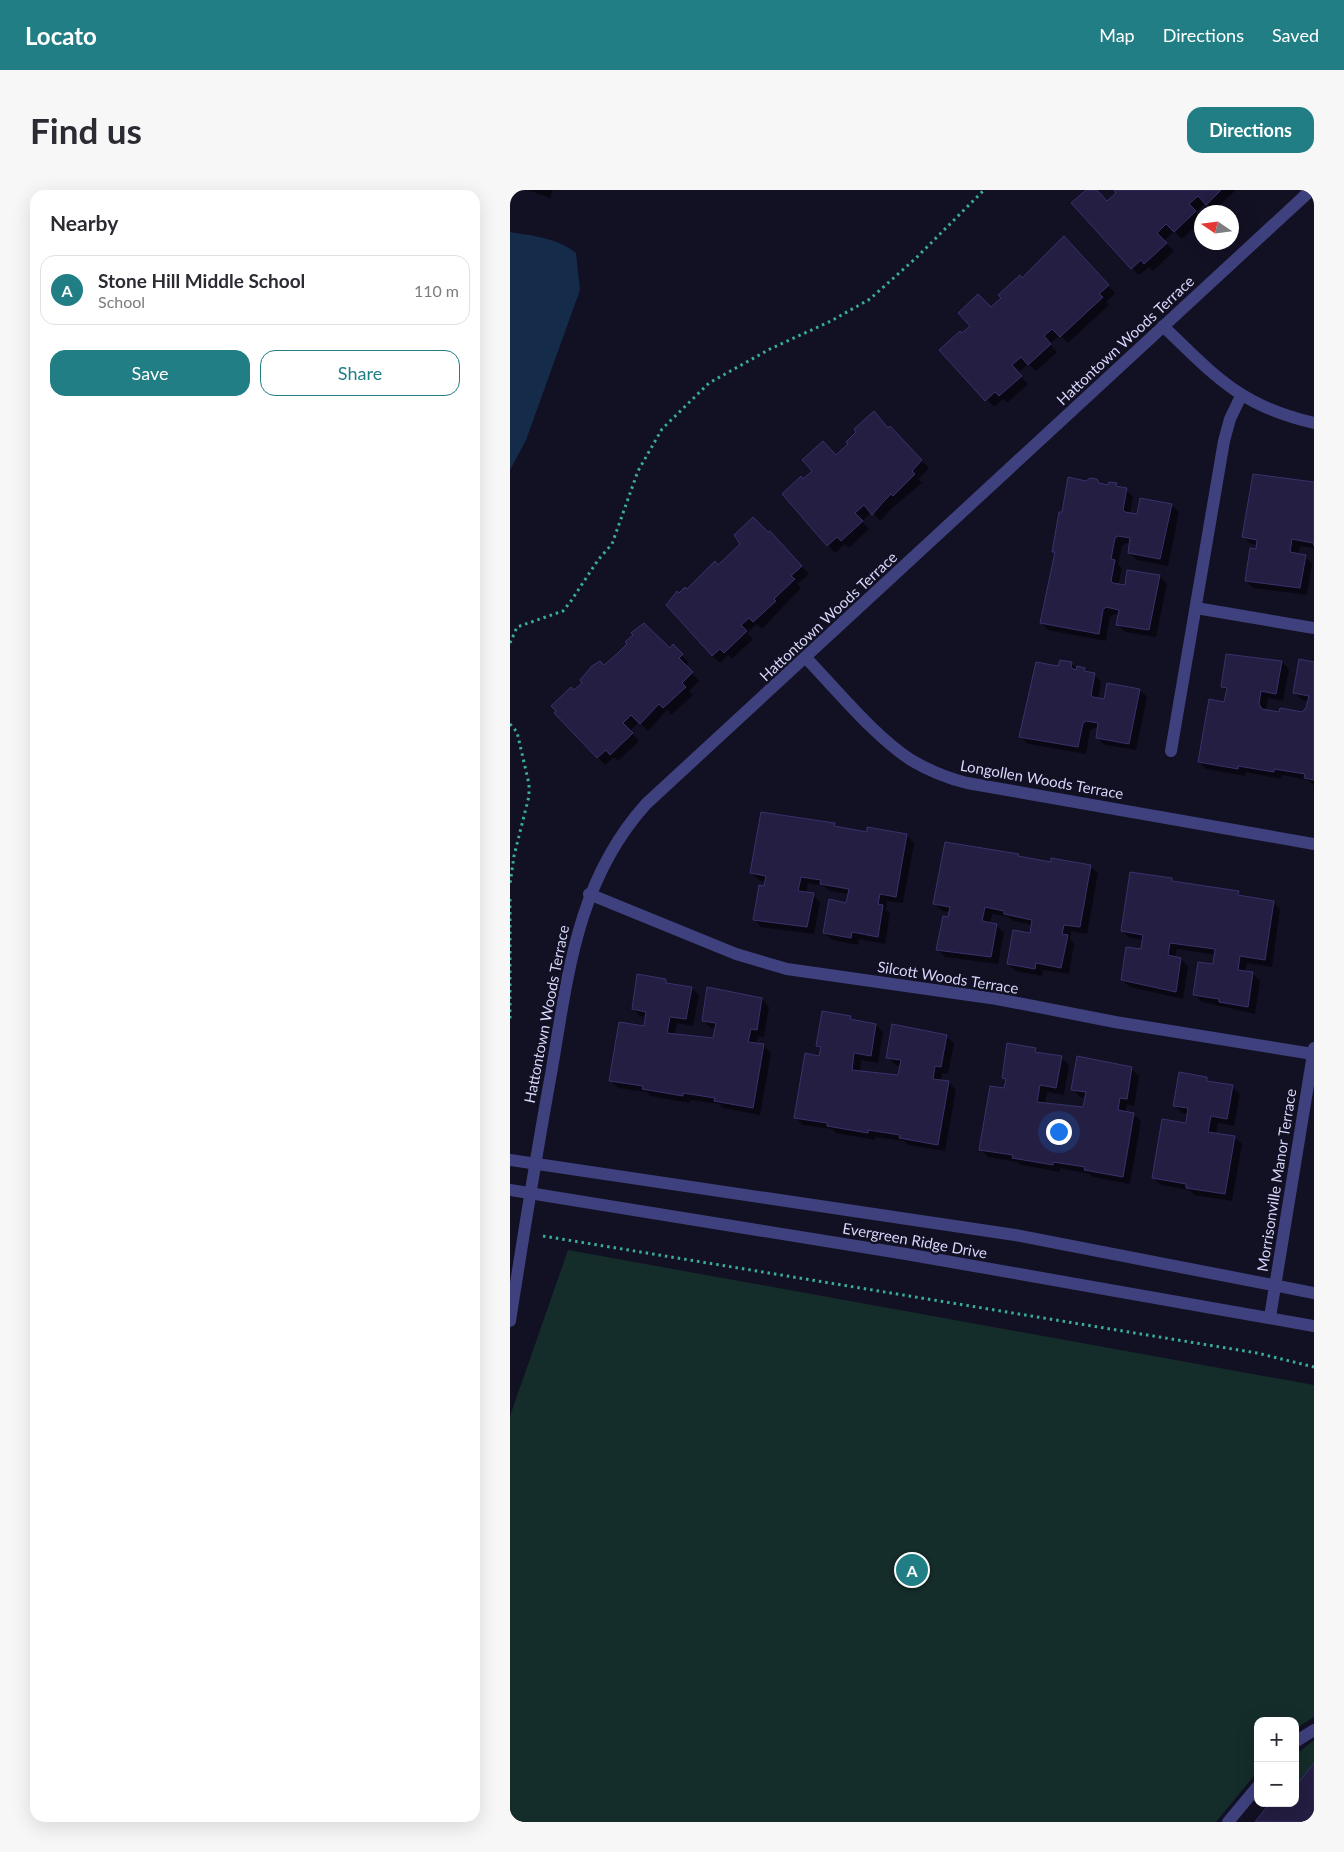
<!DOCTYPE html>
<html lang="en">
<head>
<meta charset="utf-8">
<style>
	:root { --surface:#fff; --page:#f7f7f7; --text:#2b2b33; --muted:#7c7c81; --line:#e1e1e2; --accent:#217e85 }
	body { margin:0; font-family:Lato,sans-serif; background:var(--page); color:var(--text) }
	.controls { position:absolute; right:15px; bottom:15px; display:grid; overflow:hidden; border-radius:10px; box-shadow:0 5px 20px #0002 }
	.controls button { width:45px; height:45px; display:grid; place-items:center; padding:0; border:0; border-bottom:1px solid var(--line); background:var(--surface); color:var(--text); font:25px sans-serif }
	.compass { position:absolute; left:684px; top:15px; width:45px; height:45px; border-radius:50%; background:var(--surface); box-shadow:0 5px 20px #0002; rotate:283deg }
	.you { position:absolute; left:548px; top:941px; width:18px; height:18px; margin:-12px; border:4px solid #fff; border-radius:50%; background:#1a73e8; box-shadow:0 0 0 8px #1a73e833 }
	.badge { display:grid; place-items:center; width:32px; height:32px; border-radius:50%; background:var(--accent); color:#fff; font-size:16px; font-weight:700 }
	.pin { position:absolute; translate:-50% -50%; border:2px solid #fff; box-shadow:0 1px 5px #0006 }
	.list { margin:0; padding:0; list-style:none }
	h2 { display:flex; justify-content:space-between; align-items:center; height:65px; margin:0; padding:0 20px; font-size:21px }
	h2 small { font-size:16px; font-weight:400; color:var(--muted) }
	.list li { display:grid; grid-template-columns:32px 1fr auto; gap:15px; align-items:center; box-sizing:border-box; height:70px; margin:0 10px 10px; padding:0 10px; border:1px solid var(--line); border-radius:15px }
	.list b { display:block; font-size:19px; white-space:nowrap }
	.list p { margin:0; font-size:16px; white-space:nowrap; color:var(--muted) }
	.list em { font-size:16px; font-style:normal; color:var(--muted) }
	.actions { display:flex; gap:10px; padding:15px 20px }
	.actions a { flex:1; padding:11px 0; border:1px solid var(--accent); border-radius:15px; text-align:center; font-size:18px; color:var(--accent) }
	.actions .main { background:var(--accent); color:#fff }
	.map { position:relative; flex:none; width:804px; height:1632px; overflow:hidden; border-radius:15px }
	header { display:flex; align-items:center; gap:30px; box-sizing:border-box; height:70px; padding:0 25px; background:var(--accent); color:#fff }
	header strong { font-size:24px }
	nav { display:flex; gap:28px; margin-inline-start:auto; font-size:18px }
	.intro { display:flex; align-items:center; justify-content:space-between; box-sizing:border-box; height:120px; padding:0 30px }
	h1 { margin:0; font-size:35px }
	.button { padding:12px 22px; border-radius:15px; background:var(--accent); color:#fff; font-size:18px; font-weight:700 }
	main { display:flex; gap:30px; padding:0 30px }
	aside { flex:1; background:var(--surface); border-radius:15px; box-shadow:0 5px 20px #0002 }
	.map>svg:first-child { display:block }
</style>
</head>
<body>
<header>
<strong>Locato</strong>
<nav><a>Map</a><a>Directions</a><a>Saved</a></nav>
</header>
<div class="intro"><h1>Find us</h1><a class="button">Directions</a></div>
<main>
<aside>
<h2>Nearby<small></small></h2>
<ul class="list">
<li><span class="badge">A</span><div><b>Stone Hill Middle School</b><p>School</p></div><em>110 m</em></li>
</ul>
<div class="actions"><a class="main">Save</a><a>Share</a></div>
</aside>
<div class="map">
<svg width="804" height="1632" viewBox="0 0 804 1632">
	<rect width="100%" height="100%" fill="#121023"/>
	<path fill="#142c2a" d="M 58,1060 L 804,1195 L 804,1527 L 785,1539 L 785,1531 L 748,1531 L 748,1581 L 706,1632 L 0,1632 L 0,1226 Z
		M 804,1550 L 804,1573 L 789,1592 L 785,1589 L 785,1565 Z"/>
	<path fill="#142c49" d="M 0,42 C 24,46 47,48 66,63 L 70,100 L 16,250 L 0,280 Z"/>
	<path fill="#0007" d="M 18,0 L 43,0 L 40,8 Z
		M 577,0 L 585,0 L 597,12 L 608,3 L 606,0 L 726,0 L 704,21 L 696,13 L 686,22 L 692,30 L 672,49 L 664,41 L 654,51 L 664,61 L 643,81 L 639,77 L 629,85 L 622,78 Z
		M 562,55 L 605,103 L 596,112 L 599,115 L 558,153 L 550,145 L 540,154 L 547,162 L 526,181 L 518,174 L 508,183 L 518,194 L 497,213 L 493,209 L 484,217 L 431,160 L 452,145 L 512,89 Z
		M 380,238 L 419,278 L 408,289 L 412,293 L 382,318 L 370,331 L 362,322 L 352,331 L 359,339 L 339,358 L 335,354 L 325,363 L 273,304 L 326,267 Z
		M 559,289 L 599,296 L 606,294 L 616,299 L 623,307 L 620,324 L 628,325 L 662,315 L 669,322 L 658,376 L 627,370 L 619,363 L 621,353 L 616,353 L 612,356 L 608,375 L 612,378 L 608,396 L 616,397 L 618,381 L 650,386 L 657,394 L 646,447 L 615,442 L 607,434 L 609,425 L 604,424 L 600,427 L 596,451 L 538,440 L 531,432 Z
		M 804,293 L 804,358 L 790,356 L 788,365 L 795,366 L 802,374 L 797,405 L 743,398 L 736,391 L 748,355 L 741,354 L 733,346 Z
		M 258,344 L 267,350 L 299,384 L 287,394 L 291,398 L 252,439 L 247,434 L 237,443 L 243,449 L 222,469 L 218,465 L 210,473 L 202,466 L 169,404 Z
		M 163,456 L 179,473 L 176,476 L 189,491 L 179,501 L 183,505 L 161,525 L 157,520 L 138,541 L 129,532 L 120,541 L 129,551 L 108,571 L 104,567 L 95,575 L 46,523 L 94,476 L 160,460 Z
		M 772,472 L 779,479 L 773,511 L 758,508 L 756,521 L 770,523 L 792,523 L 798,519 L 799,511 L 792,510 L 784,502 L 804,473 L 804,595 L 798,590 L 772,585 L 771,589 L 736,582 L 735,586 L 696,579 L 689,572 L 715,514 L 717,502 L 712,497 Z
		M 561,473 L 568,480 L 574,479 L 578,483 L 584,484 L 591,492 L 588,509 L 596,510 L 630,500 L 637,507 L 626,560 L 595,555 L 587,548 L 589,538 L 584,538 L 580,541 L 576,564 L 518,554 L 511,546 L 549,478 Z
		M 324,634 L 328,638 L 358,643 L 397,646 L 404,653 L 393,713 L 377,711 L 376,719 L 380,723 L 375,754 L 349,749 L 348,755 L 322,750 L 314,743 L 337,714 L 339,704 L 319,701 L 314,696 L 298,693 L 296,703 L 303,705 L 310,712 L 304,744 L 251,737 L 244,729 L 256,692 L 249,690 L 241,683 Z
		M 508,665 L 512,668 L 542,674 L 580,676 L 588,683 L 577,744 L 561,741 L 560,749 L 564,754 L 559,784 L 533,780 L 532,786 L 506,781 L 498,774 L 521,745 L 523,735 L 503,731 L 498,727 L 482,724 L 480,734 L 486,735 L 494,743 L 488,774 L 435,767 L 428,760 L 440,722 L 432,721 L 425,714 Z
		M 662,689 L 666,693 L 728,702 L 732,707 L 763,712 L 770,719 L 762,777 L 737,773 L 735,782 L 743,784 L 750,791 L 745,824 L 692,812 L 684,804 L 704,776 L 706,765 L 667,759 L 665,768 L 671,769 L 678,776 L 673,809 L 620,797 L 612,790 L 632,761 L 633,750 L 620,748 L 612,741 Z
		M 155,790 L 160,795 L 181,798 L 189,805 L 183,836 L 167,833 L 165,845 L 204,849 L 206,839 L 201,838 L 193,831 L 198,798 L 252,809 L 259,817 L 254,847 L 248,846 L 246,854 L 253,855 L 261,863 L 250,925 L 213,918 L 209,914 L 180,910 L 180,913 L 141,906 L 137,902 L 108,898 L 100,890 L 135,838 L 137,827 L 130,826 L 123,819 Z
		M 340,827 L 345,831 L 366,835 L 373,842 L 368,873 L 351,870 L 350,882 L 389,886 L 391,876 L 385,875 L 378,867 L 436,846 L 444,853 L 438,884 L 432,883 L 431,891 L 438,892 L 446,900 L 435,961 L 398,955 L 394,951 L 365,947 L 365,950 L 326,943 L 322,939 L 293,935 L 285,927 L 310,867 L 312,860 L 307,856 Z
		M 525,859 L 530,864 L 551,867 L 559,875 L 554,905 L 537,902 L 535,914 L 574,918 L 576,908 L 570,907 L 563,899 L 621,878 L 629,886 L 624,916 L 617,914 L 616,923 L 623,924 L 631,931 L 620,994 L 583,987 L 579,984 L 550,978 L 550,982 L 511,975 L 507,972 L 478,967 L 470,959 L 495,899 L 497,891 L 493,888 Z
		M 697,888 L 702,893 L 722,896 L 730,904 L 724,936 L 708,933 L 706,944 L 724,947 L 732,954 L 722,1011 L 684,1005 L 680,1000 L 651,995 L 643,988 L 677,935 L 679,924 L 672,923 L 665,916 Z"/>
	<path fill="#231e42" stroke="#39326c" d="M 576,0 L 587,0 L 597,11 L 606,3 L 604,0 L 711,0 L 696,15 L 688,6 L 679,14 L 686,21 L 664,42 L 656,34 L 647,43 L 657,53 L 634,74 L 631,70 L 621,79 L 561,13 Z
		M 554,46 L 599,95 L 589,104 L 593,107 L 550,147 L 542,139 L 534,146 L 541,154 L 518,175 L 511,167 L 502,175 L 512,186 L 489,206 L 485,202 L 475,211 L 429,160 L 450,141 L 452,143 L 460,136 L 448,123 L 468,104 L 481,117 L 491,108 L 488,105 L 510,85 L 512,88 Z
		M 364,221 L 378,238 L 380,236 L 412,270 L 402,281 L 405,284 L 383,306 L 381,304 L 374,311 L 362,325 L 354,315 L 345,323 L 353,331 L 331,351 L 327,347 L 317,356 L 272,304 L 291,286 L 293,289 L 302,281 L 292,270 L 313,251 L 326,265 L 338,254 L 336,252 L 346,242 L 344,239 Z
		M 743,284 L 804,292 L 804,356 L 803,353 L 782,349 L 780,362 L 796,365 L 790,398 L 735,391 L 740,358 L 746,359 L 747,350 L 732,347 Z
		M 558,287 L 576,291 L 580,288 L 587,289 L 589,293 L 598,295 L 599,292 L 607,293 L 606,296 L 617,298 L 613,320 L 615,322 L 627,324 L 630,308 L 662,314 L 650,369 L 618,363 L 620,348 L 608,346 L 605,348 L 601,369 L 605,370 L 601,391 L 603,393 L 615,395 L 617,380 L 650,385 L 639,440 L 606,435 L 609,420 L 596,417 L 593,420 L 589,444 L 530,433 L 545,362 L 542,362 L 549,322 L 552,322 Z
		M 243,327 L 258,342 L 260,341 L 292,376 L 281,386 L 285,389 L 264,409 L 266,411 L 243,432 L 239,428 L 231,435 L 237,441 L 214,463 L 210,459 L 202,466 L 156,415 L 167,401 L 169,403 L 175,397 L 177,399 L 205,371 L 208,375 L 230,354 L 224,345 Z
		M 134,433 L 160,458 L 163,454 L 173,464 L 169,468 L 183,482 L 172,493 L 176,497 L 153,518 L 149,514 L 130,534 L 121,525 L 113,533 L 123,543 L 100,565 L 96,560 L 87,568 L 44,523 L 46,521 L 41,516 L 61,497 L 64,500 L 72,493 L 70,490 L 82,476 L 90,471 L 94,475 L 108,463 L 117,454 L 115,452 L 123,445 L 121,443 Z
		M 716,464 L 772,471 L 766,504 L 751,501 L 749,514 L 752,519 L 769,522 L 770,518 L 792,522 L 796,518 L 799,506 L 783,503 L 789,469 L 804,472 L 804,590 L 794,588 L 795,584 L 764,579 L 764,582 L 728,576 L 728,579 L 688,572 L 699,509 L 714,512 L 717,498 L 711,497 Z
		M 550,470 L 562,472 L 561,478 L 566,480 L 567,476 L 575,478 L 574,481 L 585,483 L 581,505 L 583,507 L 594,509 L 597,493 L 630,499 L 619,554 L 586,548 L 588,533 L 576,531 L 573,533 L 568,557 L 509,547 L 526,472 L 548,476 Z
		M 251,622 L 325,633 L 324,636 L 357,642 L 357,637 L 397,644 L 386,707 L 370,704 L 368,714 L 373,715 L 368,747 L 342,742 L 341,748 L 313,743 L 319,709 L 336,713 L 339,699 L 310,694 L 311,690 L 291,687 L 288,701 L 304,703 L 297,737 L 243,730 L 249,695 L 254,696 L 256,686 L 240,683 Z
		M 435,652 L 509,664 L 508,666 L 541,672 L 541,668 L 581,675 L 570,737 L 554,735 L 552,744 L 558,745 L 551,778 L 526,773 L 525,779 L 497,774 L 503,740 L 520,743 L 522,730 L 494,724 L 494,721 L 475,717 L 472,731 L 487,734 L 481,767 L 426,760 L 433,726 L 438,727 L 440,717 L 423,714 Z
		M 620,682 L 662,688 L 662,691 L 729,701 L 728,705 L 764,711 L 755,770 L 730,766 L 728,780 L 743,782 L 738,817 L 709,812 L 709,809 L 683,805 L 688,772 L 703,774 L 705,759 L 660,753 L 658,765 L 671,768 L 666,802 L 611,790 L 616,757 L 631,759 L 633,745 L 611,741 Z
		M 127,784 L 156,789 L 156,793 L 182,797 L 176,829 L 160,827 L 157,843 L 203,848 L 206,833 L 192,831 L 197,797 L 252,808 L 247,840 L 241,839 L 238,852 L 254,854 L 243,918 L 204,911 L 205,908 L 173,903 L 173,906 L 132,899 L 133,896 L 99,891 L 109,832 L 134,836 L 136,822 L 122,819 Z
		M 312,821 L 341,826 L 340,829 L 366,834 L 361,866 L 344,863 L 342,880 L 388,885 L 391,870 L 376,868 L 382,834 L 437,845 L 431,877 L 425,876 L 423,889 L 439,891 L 428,955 L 389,948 L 390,945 L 358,940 L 358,943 L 317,936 L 317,933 L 284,928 L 295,863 L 309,866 L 311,857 L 306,856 Z
		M 497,853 L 526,858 L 525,862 L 552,866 L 546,898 L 530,895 L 527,912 L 573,917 L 576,902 L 561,900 L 567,866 L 622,877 L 617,909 L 610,908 L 608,920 L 624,923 L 613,987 L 574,980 L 575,977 L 543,972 L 543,975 L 502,968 L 503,965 L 469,960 L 480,896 L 494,898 L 496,889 L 492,888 Z
		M 669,882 L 697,887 L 697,891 L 723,895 L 717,929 L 701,926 L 698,942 L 725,946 L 715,1004 L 676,998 L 676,994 L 642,988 L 652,929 L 676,933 L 678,918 L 663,916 Z
		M 804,1573 L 804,1632 L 745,1632 L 760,1613 L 785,1613 L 785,1597 Z"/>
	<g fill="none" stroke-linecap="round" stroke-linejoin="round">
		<path stroke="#39ac9c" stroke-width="3" stroke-dasharray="2.5 4" stroke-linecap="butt" d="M 0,453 L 7,437 L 53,421 L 61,411 L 88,370 L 102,354 L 128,281 L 152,239 L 199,193 L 260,159 L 321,131 L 360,109 L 406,68 L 474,0
			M 0,534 L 7,542 L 19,594 L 19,606 L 4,666 L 0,694
			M 0,709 L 0,830
			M 33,1046 L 747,1163 L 804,1177"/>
		<path stroke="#3f417e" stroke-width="12" d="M 686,418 L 804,438
			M 661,561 L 714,251 L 720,229 L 731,206
			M 79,704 L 226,764 L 277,779 L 487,809 L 605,832 L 803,864
			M 785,1552 L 804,1540
			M 718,1632 L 748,1596"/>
		<path stroke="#3f417e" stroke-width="12" d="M 653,136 C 705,186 730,216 804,233
			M 296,468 C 327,500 364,546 401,570 C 418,580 437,588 457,593 L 804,654
			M 760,1127 L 804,858
			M 0,1131 C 13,1048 26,966 41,884 C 58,786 66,692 136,614 L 801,0"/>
		<path stroke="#3f417e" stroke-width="12" d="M 0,970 L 505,1045 L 804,1103
			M 0,1000 L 396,1064 L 804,1136"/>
	</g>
	<g text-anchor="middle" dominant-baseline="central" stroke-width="5" stroke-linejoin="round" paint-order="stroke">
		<g font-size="15" fill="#d7d6fb" stroke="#121023">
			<text transform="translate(615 150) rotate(-43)">Hattontown Woods Terrace</text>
			<text transform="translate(318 426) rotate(-43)">Hattontown Woods Terrace</text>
			<text transform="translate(532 589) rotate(10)">Longollen Woods Terrace</text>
			<text transform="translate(438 787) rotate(9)">Silcott Woods Terrace</text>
			<text transform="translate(36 824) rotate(-79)">Hattontown Woods Terrace</text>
			<text transform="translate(766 990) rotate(-81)">Morrisonville Manor Terrace</text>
			<text transform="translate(405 1050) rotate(10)">Evergreen Ridge Drive</text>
		</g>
	</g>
</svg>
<div class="controls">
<button>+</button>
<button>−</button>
</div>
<svg class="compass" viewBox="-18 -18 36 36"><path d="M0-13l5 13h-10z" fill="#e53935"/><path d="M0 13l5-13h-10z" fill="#7c7c81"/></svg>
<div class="you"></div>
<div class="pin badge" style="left:402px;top:1380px">A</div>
</div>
</main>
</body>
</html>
